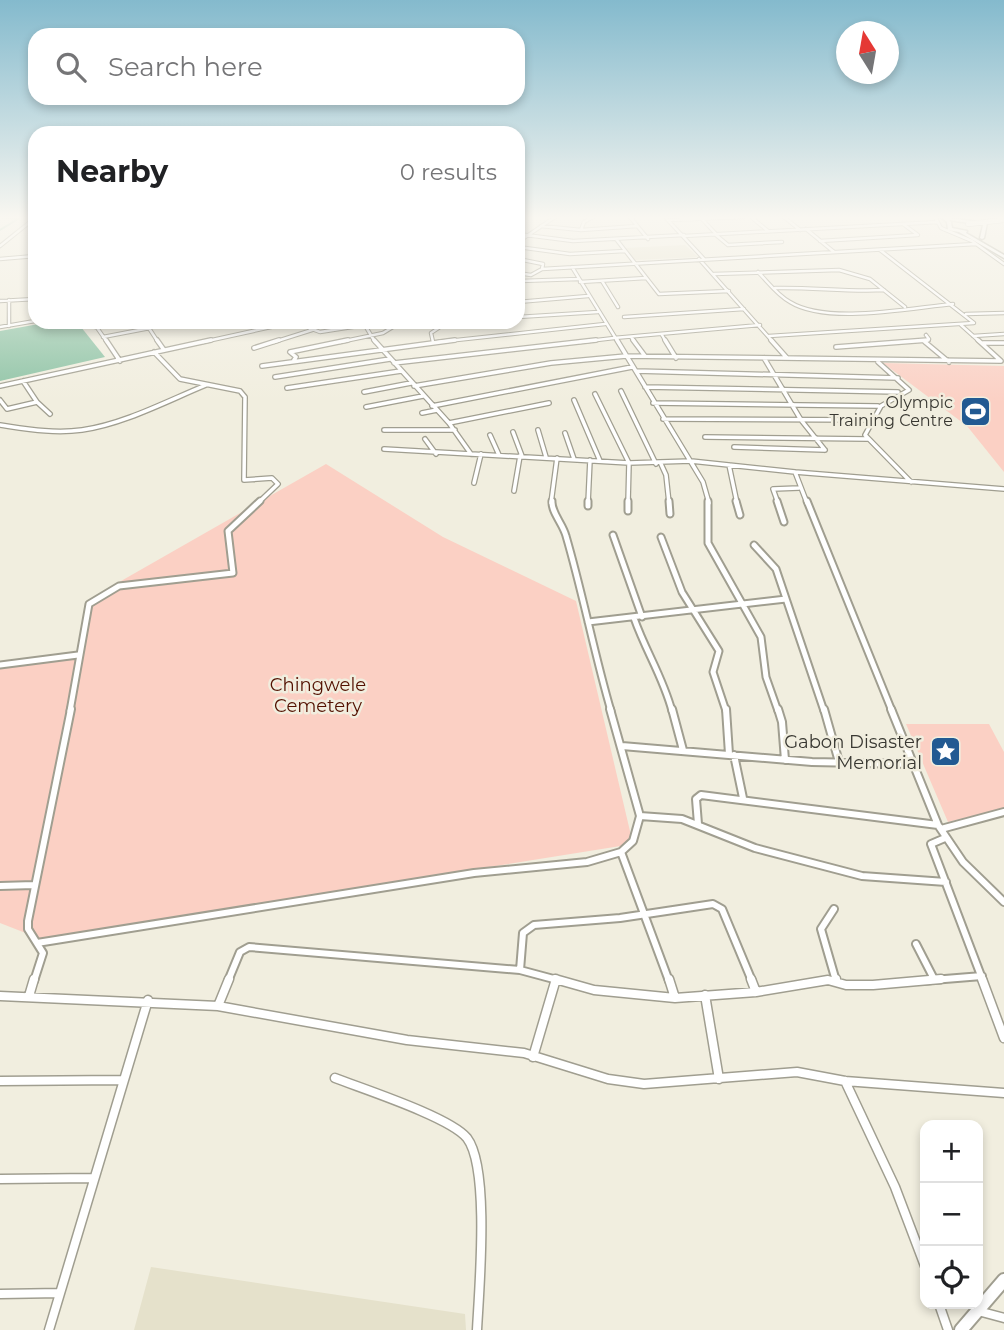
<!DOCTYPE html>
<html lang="en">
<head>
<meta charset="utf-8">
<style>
	:root { --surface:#fff; --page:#f6f6f6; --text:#202124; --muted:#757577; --line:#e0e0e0 }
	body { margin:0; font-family:Montserrat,sans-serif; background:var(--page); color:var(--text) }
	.controls { position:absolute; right:21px; bottom:21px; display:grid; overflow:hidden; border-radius:14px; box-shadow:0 4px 10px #0003 }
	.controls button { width:63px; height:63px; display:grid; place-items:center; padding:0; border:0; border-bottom:2px solid var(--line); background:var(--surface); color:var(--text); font:35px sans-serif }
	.compass { position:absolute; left:836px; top:21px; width:63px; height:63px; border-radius:50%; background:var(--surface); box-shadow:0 4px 10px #0003; rotate:349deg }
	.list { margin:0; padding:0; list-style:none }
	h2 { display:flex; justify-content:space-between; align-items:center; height:91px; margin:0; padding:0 28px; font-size:30px }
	h2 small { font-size:23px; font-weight:400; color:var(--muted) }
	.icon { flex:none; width:38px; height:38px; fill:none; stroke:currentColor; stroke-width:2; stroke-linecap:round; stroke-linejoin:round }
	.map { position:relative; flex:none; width:1004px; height:1330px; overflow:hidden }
	.search { position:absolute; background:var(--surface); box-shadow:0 4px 10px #0003; left:28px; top:28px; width:497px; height:77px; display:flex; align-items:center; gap:18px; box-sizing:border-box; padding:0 24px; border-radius:21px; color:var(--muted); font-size:26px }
	.panel { position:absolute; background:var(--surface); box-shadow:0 4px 10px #0003; left:28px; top:126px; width:497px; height:203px; border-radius:21px }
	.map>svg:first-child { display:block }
</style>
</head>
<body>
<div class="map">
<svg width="1004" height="1330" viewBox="0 0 1004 1330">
	<rect width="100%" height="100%" fill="#f1eedf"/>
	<path fill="#e5e1cb" d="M 685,245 L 698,257 L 635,260 L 625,248 Z
		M 151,1267 L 465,1314 L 466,1330 L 134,1330 Z"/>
	<path fill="#fbd0c4" d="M 883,363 L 1004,366 L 1004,472 L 967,426 Z
		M 326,464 L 443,537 L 576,601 L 633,844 L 41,939 L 0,923 L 0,664 L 81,654 L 93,597 Z
		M 906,724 L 989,724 L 1004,752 L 1004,808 L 948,822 Z"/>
	<path fill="#8ec3a5" d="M 50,322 L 77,322 L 105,357 L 0,381 L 0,331 Z"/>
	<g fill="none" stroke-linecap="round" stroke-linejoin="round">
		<path stroke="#8ec3a5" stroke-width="2" d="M 0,217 L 18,219 L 0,230"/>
		<defs>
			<path id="street-far4" d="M 630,217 L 648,239
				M 665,217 L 704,259
				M 751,217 L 768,231
				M 784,217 L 800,230
				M 935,217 L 941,228 L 972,241 L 1004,264
				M 518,219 L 522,217
				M 702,219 L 716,234
				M 669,220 L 744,217
				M 541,226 L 581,230 L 637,226
				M 806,229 L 834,252
				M 581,230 L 584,222 L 593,217
				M 518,234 L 573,241 L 684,235
				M 716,235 L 728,245 L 782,242
				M 684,236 L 938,222
				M 616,239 L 659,294 L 729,291
				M 820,241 L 918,235 L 903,224
				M 518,242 L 555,217
				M 0,246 L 35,218
				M 518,247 L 570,254 L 625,251
				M 0,259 L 35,256
				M 518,259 L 543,264 L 542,269
				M 699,259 L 773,342
				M 572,267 L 618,342
				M 758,272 C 768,282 777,295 790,302 C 827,325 910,308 953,304
				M 518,273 L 531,275 L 542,269 L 976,244
				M 714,274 L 839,270 L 870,279 L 905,307
				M 521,281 L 578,279
				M 602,281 L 618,307
				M 580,282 L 646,278
				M 775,288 C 812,287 847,292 884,290
				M 9,300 L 9,326
				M 0,301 L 35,299
				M 518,302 L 588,296
				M 966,314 L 1004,313
				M 518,317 L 598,312
				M 624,317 L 744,309
				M 93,322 L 107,342
				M 145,322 L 158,342
				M 293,322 L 320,332 L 365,325
				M 363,322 L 375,342
				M 961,325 L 980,342
				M 0,327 L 35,321
				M 95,327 L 121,322
				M 662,335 L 666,342
				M 769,336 L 974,323 L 880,250
				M 973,336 L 1004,334
				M 103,337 L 150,328
				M 631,337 L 635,342
				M 614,338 L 760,325
				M 203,342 L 294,322
				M 274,342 L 312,330
				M 340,342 L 383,333 L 401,322
				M 433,342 L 431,333 L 443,325 L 482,322
				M 438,342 L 605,324
				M 580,342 L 614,338
				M 925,342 L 929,339 L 926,335"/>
			<path id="street-far3" d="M 106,340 L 120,361
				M 157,340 L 164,350
				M 374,340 L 449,423 L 471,454
				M 617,340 L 703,482 L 709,503
				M 633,340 L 645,356
				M 665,340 L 676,358
				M 771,340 L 787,358
				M 925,342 L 949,362
				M 983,343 L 1004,343
				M 836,347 L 928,340
				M 254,348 L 279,340
				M 154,352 L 180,379 L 240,391 L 245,397 L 244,480 L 272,478 L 278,484 L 258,503
				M 764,358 L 801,420 L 825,450
				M 294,360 L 296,357 L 290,352 L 348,340
				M 878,362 L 909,390 L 881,406 L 865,435 L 911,482
				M 394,363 L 596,340
				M 262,366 L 455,340
				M 636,371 L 898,378
				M 275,377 L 390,359
				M 23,381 L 37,402 L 50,414
				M 0,386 L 211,340
				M 414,386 L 551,363 L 626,356 L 1001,361 L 978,340
				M 645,387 L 898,392
				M 287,388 L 401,371
				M 621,391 L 656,464
				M 364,392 L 411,383
				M 595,394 L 629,463 L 628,503
				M 0,400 L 7,409 L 37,402
				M 574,400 L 600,461
				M 653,403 L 878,406
				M 432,406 L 632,367
				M 366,407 L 423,396
				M 422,413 L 437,410
				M 663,419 L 870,420
				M 449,423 L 549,403
				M 0,425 C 27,429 54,434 82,430 C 124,424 167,401 206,385
				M 384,430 L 455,430
				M 538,430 L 546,457
				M 513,432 L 522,456
				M 565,433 L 574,459
				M 490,435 L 499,455
				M 705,437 L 867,439
				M 425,439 L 436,454
				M 734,447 L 825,450
				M 384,449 L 629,463 L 691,461 L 795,472
				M 661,464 L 666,475 L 669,503
				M 729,465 L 737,503
				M 474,483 L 481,454
				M 514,491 L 520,456
				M 551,503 L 557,458
				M 588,503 L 590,460
				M 778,503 L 773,489 L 799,488
				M 807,503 L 795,472 L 1004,489"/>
			<path id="street-far2" d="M 552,501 C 551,512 563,524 566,536 C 583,594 594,653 611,711
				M 669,501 L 670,514
				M 708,501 L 708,543 L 761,637 L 766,677 L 778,711
				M 736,501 L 740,515
				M 777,501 L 784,522
				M 807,501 L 892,711
				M 588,506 L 588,501
				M 628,511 L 628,501
				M 613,535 L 642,617
				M 661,537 L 682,592 L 719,651 L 713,672 L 726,711
				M 754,545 L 776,569 L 824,711
				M 634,618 C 646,652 663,677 672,711
				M 588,622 L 786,599
				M 0,665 L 78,655
				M 70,711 L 89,604 L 119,586 L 233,573 L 228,531 L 260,501"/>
			<path id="street-far1" d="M 672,709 L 683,750
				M 726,709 L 729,754
				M 778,709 L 782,722 L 785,760
				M 824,709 L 839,762
				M 891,709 L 938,825 L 963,862 L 1004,902
				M 622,746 L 812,762 L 911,764
				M 734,755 L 743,798
				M 640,816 L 682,819 L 755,848 L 862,876 L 946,882
				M 698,824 L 696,799 L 701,795 L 938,825
				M 941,829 L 1004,812
				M 945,838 L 931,844 L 983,981
				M 621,852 L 669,981
				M 0,886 L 34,885
				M 834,909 L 821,929 L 836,981
				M 37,943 L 474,873 L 587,862 L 621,852 L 633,841 L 640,816 L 610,709
				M 916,944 L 934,979
				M 520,970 L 523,933 L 534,925 L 620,918 L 713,904 L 722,909 L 752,981
				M 34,981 L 43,953 L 28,929 L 28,921 L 71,709
				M 228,981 L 240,952 L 249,947 L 520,970 L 561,981
				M 821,981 L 832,981
				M 920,981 L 982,976"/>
			<path id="street" d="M 555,979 L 594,990 L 675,998 L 756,992 L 828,980 L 846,985 L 873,985 L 941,979
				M 669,979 L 675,998
				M 751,979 L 756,992
				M 836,979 L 836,982
				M 982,979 L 1004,1038
				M 705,995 L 719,1079
				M 0,996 L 218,1006 L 407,1040 L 524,1053 L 608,1079 L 644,1084 L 797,1072 L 845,1081 L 1004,1093
				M 29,996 L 34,979
				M 218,1006 L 229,979
				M 533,1057 L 556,979
				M 335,1078 C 363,1089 450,1117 467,1138 C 490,1168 479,1290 477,1330
				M 0,1081 L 122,1080
				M 845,1081 L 895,1187 L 925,1266
				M 0,1179 L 94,1178
				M 0,1294 L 60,1293
				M 939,1304 L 948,1330
				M 978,1311 L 1004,1318
				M 49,1330 L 148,1000"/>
			<path id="secondary-far1" d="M 968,224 L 1004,220"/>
			<path id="secondary" d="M 961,1330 L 1004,1280"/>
			<path id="primary" d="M 941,217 L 987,223 L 984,238 L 982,239 L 980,238 L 983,225 L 949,220 L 951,222 L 952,228 L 967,231 L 966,233 L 1004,255 L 1004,258 L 959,232 L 948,230 L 947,222 Z"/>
		</defs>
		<use href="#street-far4" stroke="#a09e90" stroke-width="4.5"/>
		<use href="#street-far3" stroke="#a09e90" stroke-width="6"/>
		<use href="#street-far2" stroke="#a09e90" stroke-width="9"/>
		<use href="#street-far1" stroke="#a09e90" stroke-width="10"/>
		<use href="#street" stroke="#a09e90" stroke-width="11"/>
		<use href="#secondary-far1" stroke="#a09e90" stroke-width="6"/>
		<use href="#secondary" stroke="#a09e90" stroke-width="16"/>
		<use href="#primary" stroke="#a09e90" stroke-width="3"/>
		<use href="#street-far4" stroke="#fff" stroke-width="2.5"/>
		<use href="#street-far3" stroke="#fff" stroke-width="3.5"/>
		<use href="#street-far2" stroke="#fff" stroke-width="5"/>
		<use href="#street-far1" stroke="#fff" stroke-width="6"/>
		<use href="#street" stroke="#fff" stroke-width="8"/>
		<use href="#secondary-far1" stroke="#fff" stroke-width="4.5"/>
		<use href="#secondary" stroke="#fff" stroke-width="12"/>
		<use href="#primary" fill="#fff" fill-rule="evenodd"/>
	</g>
	<linearGradient id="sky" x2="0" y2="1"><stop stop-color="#84bacd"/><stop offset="0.54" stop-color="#f9f7f1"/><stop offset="1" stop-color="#f9f7f1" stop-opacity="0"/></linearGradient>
	<rect width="1004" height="403" fill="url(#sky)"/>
	<defs>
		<symbol id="stadium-square" viewBox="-11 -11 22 22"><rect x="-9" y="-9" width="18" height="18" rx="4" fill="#225a92" stroke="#f1eedf"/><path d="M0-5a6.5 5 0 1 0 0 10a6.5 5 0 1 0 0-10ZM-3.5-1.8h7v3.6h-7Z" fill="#fff"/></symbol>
		<symbol id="sight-square" viewBox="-11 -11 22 22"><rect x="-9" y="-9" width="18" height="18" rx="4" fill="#225a92" stroke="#f1eedf"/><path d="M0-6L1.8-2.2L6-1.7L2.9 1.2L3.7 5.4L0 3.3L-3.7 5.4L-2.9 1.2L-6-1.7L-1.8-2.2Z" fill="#fff"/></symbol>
	</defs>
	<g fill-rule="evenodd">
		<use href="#stadium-square" x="958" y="394" width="35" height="35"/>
		<use href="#sight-square" x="928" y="734" width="35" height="35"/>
	</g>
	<g text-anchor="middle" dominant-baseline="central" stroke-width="5" stroke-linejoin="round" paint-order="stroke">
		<g font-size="16" fill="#393832" stroke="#f1eedf" text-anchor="end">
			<text x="953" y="402">Olympic<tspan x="953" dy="18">Training Centre</tspan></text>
		</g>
		<g font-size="18" fill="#531100" stroke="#f1eedf">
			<text x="318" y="685">Chingwele<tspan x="318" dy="21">Cemetery</tspan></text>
		</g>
		<g font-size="18" fill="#393832" stroke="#f1eedf" text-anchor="end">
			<text x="922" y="742">Gabon Disaster<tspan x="922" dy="21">Memorial</tspan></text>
		</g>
	</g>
</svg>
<div class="controls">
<button>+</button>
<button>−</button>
<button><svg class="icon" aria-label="locate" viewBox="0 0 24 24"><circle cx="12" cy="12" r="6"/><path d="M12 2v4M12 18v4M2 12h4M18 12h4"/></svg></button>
</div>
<svg class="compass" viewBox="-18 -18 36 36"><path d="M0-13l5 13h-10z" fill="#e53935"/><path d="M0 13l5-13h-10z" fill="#757577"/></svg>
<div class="search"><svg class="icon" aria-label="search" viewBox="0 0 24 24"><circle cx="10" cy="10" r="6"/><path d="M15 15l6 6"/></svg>Search here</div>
<section class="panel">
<h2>Nearby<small>0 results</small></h2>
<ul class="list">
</ul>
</section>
</div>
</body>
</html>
